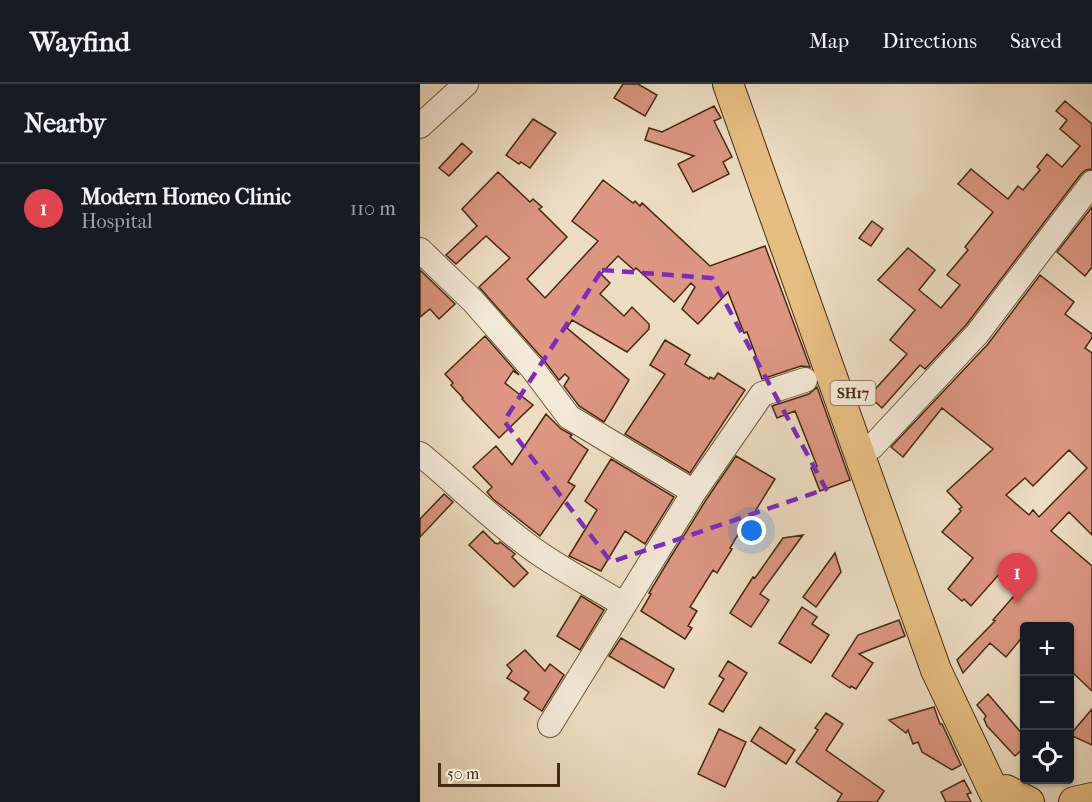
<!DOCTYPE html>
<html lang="en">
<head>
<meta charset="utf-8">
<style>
	:root { --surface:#171b24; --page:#242831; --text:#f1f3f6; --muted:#9ea1a6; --line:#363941; --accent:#1a73e8 }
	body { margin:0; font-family:"IM FELL French Canon",serif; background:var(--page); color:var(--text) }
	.controls { position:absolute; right:18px; bottom:18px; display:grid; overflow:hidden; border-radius:6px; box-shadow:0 2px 4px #0004 }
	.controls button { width:54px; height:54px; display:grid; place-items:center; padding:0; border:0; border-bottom:2px solid var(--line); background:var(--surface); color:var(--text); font:30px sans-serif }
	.scale { position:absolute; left:18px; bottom:15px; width:122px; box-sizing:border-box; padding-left:6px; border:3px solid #452a0f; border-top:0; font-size:16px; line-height:21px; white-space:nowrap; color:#452a0f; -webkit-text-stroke:4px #f3e9d7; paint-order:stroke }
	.you { position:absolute; left:332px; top:447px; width:21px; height:21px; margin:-15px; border:4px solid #fff; border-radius:50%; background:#1a73e8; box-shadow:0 0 0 9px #1a73e833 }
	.badge { display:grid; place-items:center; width:39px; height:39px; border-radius:50%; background:var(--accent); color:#fff; font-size:20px; font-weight:700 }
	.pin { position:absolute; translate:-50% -50px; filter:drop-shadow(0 2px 3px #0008) }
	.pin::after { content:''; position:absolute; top:32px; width:21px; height:18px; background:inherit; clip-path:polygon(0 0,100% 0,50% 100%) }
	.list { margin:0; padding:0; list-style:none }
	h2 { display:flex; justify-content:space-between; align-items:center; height:78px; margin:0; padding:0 24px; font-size:26px }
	h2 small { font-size:20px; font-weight:400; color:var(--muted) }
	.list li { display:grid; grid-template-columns:39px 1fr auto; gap:18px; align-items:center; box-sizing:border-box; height:90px; padding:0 24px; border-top:2px solid var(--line) }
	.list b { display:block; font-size:22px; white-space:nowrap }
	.list p { margin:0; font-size:20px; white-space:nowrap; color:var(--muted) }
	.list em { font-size:20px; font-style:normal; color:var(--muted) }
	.icon { flex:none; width:33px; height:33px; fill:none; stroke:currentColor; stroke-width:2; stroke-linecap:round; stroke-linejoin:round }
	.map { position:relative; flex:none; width:672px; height:718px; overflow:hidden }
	header { display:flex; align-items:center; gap:36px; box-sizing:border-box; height:84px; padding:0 30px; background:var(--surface); border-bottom:2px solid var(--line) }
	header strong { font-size:28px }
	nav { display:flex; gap:33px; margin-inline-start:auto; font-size:21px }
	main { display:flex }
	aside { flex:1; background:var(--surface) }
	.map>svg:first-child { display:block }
</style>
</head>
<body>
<header>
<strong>Wayfind</strong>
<nav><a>Map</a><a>Directions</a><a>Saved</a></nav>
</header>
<main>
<aside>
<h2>Nearby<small></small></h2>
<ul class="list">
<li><span class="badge" style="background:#e0444e">1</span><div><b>Modern Homeo Clinic</b><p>Hospital</p></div><em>110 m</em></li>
</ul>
</aside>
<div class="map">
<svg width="672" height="718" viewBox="0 0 672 718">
	<rect width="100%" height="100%" fill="#edddc2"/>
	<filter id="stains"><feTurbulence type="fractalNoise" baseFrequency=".00333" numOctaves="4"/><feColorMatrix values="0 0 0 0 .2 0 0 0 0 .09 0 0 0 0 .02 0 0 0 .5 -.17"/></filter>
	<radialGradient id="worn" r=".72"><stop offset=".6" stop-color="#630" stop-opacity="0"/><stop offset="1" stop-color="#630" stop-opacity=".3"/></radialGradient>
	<path fill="#dc9682" stroke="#452a0f" stroke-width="1.5" fill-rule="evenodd" d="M 203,0 L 218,0 L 237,11 L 225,32 L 194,14 Z
		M 645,17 L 672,40 L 672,85 L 666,86 L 661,90 L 546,241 L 505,285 L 500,281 L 462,324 L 449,312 L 487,270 L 470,256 L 495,226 L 458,196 L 488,164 L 515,186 L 499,206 L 521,224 L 540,201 L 527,191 L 548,166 L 545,163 L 573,128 L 538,100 L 551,85 L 588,115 L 598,102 L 603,106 L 620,86 L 617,83 L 627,70 L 642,83 L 660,62 L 640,45 L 647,36 L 636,27 Z
		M 294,22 L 301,34 L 294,37 L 312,73 L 303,78 L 309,90 L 273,108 L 258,80 L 274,72 L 225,56 L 229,44 L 242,48 Z
		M 113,35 L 136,49 L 110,84 L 101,78 L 99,80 L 86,71 Z
		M 42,59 L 52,68 L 29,92 L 19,84 Z
		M 78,88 L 110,118 L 113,115 L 122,123 L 119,125 L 147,153 L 107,195 L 125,214 L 178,157 L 152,137 L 183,96 L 213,119 L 215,117 L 220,122 L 222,119 L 290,182 L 345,162 L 390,283 L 381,282 L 342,295 L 334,273 L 336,272 L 327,248 L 324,249 L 308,208 L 278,240 L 262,225 L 275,203 L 271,199 L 254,218 L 216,184 L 214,186 L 198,172 L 181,190 L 190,199 L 180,210 L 204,232 L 212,223 L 229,240 L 229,245 L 207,268 L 152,236 L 147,244 L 209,296 L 184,338 L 159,322 L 144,302 L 149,294 L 145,290 L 139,296 L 123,275 L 59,203 L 90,174 L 66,152 L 36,180 L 26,171 L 57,142 L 42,125 Z
		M 672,123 L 672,183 L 665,192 L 637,168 Z
		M 452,137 L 463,145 L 451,162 L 439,154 Z
		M 0,186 L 35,220 L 19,235 L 10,225 L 0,233 Z
		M 620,191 L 654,218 L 645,230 L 672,250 L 672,254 L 665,264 L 672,269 L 672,451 L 649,428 L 631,447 L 672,482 L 672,607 L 650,586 L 650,543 L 604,543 L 604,551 L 586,573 L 570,559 L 543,589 L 537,576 L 575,537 L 573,536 L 608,496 L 589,479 L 551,522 L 544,515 L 542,517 L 528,505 L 553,474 L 522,448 L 541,427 L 539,425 L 542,423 L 527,407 L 573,365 L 522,324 L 483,373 L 471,363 L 568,260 ZM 649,366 L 667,384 L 619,433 L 613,426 L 609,431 L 586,411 L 605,394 L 613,402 Z
		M 65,252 L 99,291 L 93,287 L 85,299 L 113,321 L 79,354 L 42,315 L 43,314 L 31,301 L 33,299 L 25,290 Z
		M 245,256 L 270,271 L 265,280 L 289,295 L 290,293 L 294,295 L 298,289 L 325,306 L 270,389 L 205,350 L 245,290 L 230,281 Z
		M 397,303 L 430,396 L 400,407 L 391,384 L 397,382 L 375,327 L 357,334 L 352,322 L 389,310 Z
		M 126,330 L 141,345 L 152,351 L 150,353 L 168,366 L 148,398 L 155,402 L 120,452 L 73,415 L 67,408 L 72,403 L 53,383 L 76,362 L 92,381 Z
		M 316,372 L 355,395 L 331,434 L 329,432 L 310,464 L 312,465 L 297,489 L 293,486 L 270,523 L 277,527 L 268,542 L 272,544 L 265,555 L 221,527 L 231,510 L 229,509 L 250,474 L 286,416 Z
		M 191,375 L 254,413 L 225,460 L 205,447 L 181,487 L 149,472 L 177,426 L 165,417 Z
		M 24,410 L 33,418 L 0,453 L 0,435 Z
		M 63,447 L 75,459 L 78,460 L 80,458 L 95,470 L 92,473 L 108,489 L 94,503 L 49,461 Z
		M 383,451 L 340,510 L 349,516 L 331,543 L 310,529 L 333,493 L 335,494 L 363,454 Z
		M 415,469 L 421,488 L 396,523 L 383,513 Z
		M 161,512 L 184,526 L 160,566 L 137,552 Z
		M 382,523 L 397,533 L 392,540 L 409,551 L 391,579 L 359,559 Z
		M 479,536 L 485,552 L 439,570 L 453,579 L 436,605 L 431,602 L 430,604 L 412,592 L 438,551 Z
		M 201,554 L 254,585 L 244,604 L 189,572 Z
		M 105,566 L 125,587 L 130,580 L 144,591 L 122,627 L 104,615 L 109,608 L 87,594 L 92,587 L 87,581 Z
		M 308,577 L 327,589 L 303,628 L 289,620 L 304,595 L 299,592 Z
		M 568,610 L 604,652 L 604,664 L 595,672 L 567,642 L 564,635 L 566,632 L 557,621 Z
		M 514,623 L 520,640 L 522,640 L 541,681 L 532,686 L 502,668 L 498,658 L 493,660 L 488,646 L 486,649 L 469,636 Z
		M 672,625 L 672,661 L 650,651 Z
		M 406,629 L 423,640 L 406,666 L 464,707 L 457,718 L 417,718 L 422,710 L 376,678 L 398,646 L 395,644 Z
		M 340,643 L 375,666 L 366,680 L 331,657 Z
		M 299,645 L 326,658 L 305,703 L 278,690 Z
		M 544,696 L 551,709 L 547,710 L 551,718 L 526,718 L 521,708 Z"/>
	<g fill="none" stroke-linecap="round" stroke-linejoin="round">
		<defs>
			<path id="minor" d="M 0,42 L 46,0
				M 0,166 L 53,217 L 112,284 L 149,333 L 274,408
				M 452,363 L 557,250 L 672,99
				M 0,370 C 36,399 68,432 106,460 C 136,483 172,501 204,521
				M 130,641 L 274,408 L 342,310 L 385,296"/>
			<path id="major" d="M 308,0 L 516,586 L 574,708 L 581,718
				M 586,706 L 609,718
				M 654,718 L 672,714"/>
		</defs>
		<use href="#minor" stroke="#6f573c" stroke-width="26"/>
		<use href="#major" stroke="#452a0f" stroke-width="32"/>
		<use href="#minor" stroke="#f3e9d7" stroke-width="24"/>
		<use href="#major" stroke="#e6be81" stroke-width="30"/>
	</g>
	<path fill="none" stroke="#7b2cbf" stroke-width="4.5" stroke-dasharray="12 8" stroke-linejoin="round" d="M 182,186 L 292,194 L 406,405 L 191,478 L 84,337 Z"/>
	<g text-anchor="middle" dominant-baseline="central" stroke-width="6" stroke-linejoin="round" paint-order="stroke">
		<rect fill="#f3e9d7" stroke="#79634b" stroke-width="1.5" x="410.5" y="297" width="45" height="24" rx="4.5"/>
		<g font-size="15" font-weight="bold" fill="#452a0f">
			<text x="433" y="309">SH17</text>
		</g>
	</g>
	<rect width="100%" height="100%" filter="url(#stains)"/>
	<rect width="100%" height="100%" fill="url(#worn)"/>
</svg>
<div class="controls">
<button>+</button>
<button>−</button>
<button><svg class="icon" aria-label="locate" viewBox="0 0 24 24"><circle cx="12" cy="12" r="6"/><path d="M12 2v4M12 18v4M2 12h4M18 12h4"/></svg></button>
</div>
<div class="scale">50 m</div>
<div class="you"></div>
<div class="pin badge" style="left:597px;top:519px;background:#e0444e">1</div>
</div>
</main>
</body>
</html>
